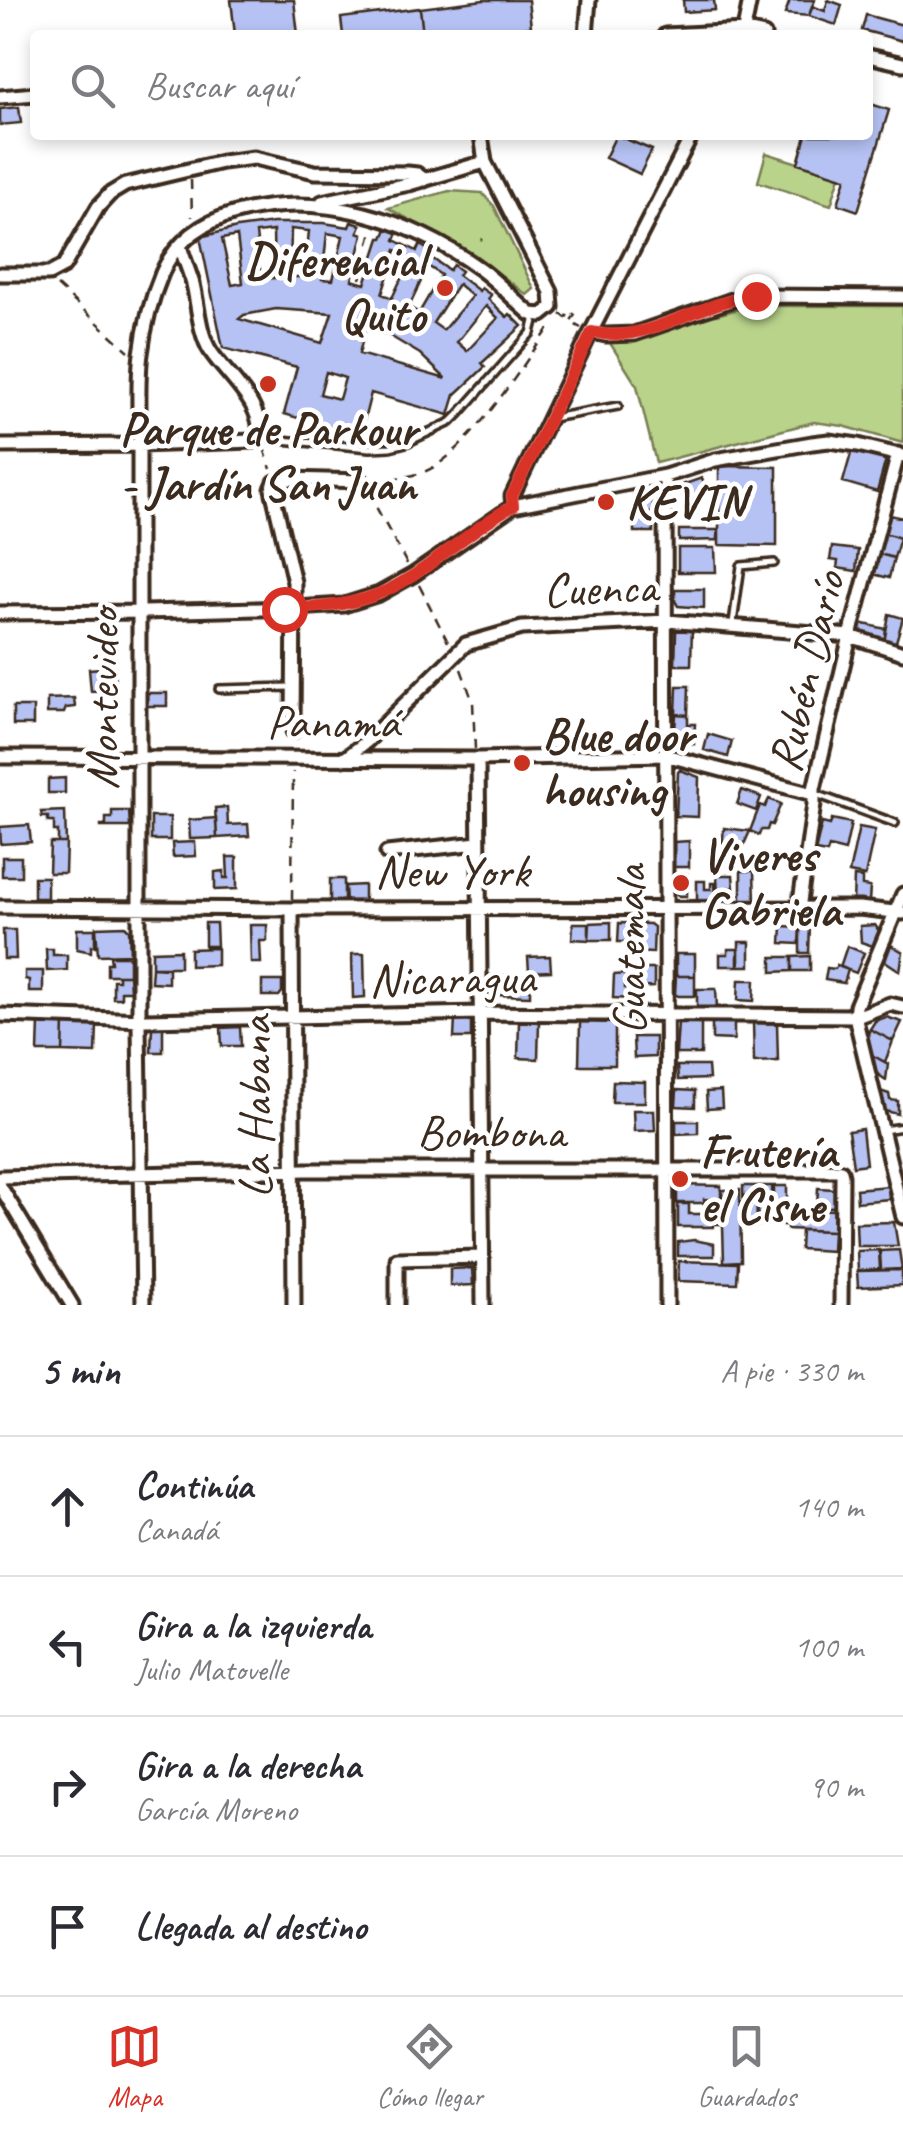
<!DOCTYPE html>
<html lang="es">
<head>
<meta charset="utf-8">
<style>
	:root { --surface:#fff; --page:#f7f7f7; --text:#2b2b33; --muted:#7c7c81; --line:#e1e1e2; --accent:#d93025 }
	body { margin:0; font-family:Caveat,sans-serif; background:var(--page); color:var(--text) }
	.stop { position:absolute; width:30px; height:30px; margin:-22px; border:8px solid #d93025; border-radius:50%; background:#fff }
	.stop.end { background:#d93025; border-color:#fff; box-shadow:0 2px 10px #0008 }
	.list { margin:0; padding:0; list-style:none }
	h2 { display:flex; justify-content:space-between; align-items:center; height:130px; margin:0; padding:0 40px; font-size:42px }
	h2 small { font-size:32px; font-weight:400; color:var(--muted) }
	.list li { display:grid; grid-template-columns:65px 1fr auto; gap:30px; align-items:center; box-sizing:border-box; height:140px; padding:0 40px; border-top:2px solid var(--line) }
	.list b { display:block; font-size:38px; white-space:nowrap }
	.list p { margin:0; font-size:32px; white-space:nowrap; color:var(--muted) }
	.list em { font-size:32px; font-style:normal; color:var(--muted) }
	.icon { flex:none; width:55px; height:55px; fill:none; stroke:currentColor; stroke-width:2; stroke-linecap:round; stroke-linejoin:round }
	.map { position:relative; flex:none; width:903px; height:1305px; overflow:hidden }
	.search { position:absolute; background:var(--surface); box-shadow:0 5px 15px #0003; left:30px; right:30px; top:30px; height:110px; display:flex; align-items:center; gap:25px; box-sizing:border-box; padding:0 35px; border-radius:10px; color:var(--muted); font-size:38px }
	.sheet { height:690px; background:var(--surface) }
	nav { display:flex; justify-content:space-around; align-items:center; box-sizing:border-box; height:140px; border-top:2px solid var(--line); background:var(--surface); font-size:28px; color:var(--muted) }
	nav a { display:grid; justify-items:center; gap:5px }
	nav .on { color:var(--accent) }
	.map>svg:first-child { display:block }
</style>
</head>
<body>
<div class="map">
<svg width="903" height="1305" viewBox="0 0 903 1305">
	<rect width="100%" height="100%" fill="#fff"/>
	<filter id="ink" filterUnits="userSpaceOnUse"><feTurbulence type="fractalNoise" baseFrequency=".01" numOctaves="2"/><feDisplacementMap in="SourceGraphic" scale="20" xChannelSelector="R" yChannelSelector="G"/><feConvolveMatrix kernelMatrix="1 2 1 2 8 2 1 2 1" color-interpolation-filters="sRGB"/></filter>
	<g filter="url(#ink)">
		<path fill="#b9d38b" stroke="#7a7e54" stroke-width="2.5" d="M 766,153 L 840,176 L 831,205 L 758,182 Z
			M 449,191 L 482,193 L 494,206 L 534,289 L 527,295 L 474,254 L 388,208 Z
			M 750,306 L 903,306 L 903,443 L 843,426 L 814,422 L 656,463 L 637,386 L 610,343 Z"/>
		<path fill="#b5c2f3" stroke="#3b2a1e" stroke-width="2.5" fill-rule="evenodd" d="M 231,0 L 294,0 L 298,35 L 235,35 Z
			M 484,0 L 528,0 L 531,27 L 465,35 L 423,35 L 420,8 Z
			M 683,0 L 714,0 L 715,10 L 684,12 Z
			M 790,0 L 815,0 L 809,16 L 785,14 Z
			M 828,0 L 842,5 L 836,25 L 809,16 L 812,6 L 825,11 Z
			M 420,8 L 423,35 L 343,35 L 341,18 Z
			M 866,15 L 903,25 L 903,41 L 862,30 Z
			M 868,103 L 889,110 L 858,211 L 838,204 L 846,178 L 798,163 L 806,135 L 868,135 Z
			M 19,107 L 21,123 L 0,125 L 0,109 Z
			M 616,135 L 652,150 L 640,174 L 605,158 Z
			M 351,222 L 361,225 L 358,232 L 363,234 L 352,280 L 365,284 L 380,238 L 383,238 L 387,229 L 398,233 L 395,240 L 417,251 L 420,245 L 430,251 L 427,255 L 449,270 L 453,265 L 461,271 L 458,275 L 479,291 L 481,288 L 491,295 L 488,299 L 507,317 L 510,314 L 522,326 L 482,363 L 485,367 L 455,395 L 449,415 L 371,393 L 360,436 L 284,414 L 297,367 L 223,348 L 200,237 L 237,228 L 273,223 L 324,223 L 349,227 ZM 291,229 L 309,231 L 304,277 L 290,277 ZM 273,231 L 274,278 L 261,279 L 256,233 ZM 327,233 L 343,236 L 333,280 L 322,279 ZM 237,236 L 243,283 L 232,285 L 222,239 ZM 396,250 L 411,258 L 392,298 L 382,294 ZM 428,266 L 441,275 L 419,313 L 409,307 ZM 458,284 L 472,296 L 443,330 L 433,323 ZM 486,306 L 498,318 L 467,351 L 457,342 ZM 276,309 L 332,313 L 322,343 L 239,319 L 244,315 ZM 366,326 L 390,336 L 420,354 L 446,379 L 359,354 ZM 326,372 L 345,378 L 339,399 L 320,394 Z
			M 852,450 L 886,459 L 877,492 L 843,482 Z
			M 719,466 L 777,467 L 777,546 L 719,545 Z
			M 702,478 L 707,492 L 684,500 L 679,486 Z
			M 634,491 L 653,491 L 653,513 L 634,513 Z
			M 634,513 L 653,513 L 653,532 L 634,532 Z
			M 890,515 L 903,518 L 903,539 L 885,533 Z
			M 679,530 L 718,530 L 718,540 L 679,541 Z
			M 885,533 L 900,538 L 894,558 L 879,554 Z
			M 832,547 L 858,550 L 856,571 L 837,568 L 838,561 L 830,560 Z
			M 678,548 L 715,548 L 716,572 L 678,572 Z
			M 879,554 L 894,558 L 889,578 L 873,574 Z
			M 675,589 L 704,589 L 704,608 L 678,606 L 675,601 Z
			M 889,614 L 903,618 L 895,645 L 884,643 Z
			M 860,623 L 886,629 L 884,643 L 857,634 Z
			M 680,627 L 692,627 L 691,665 L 675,665 L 676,632 Z
			M 115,667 L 116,690 L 91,691 L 89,669 Z
			M 677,686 L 689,686 L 688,715 L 676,714 Z
			M 147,693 L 167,693 L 167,706 L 147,706 Z
			M 74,698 L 75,707 L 66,708 L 64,713 L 47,713 L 47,699 Z
			M 13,707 L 33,707 L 33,725 L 13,725 Z
			M 676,714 L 688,715 L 688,724 L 695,724 L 694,744 L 679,738 L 675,732 Z
			M 708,734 L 732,741 L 728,757 L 704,750 Z
			M 680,770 L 699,777 L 698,817 L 676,816 L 678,772 Z
			M 65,778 L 65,793 L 48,793 L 48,779 Z
			M 620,789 L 652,790 L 652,801 L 620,800 Z
			M 742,790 L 761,797 L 756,811 L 737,804 Z
			M 769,799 L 781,804 L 772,825 L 769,824 L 767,830 L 761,830 L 759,835 L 750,831 L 760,805 L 765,807 Z
			M 227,807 L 228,825 L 248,824 L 249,836 L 217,838 L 215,808 Z
			M 65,811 L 66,843 L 58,843 L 58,831 L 54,831 L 54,822 L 48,822 L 48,817 L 42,817 L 41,812 Z
			M 112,811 L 129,811 L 130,827 L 101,827 L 101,825 L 106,825 L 106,818 L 112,818 Z
			M 151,817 L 170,817 L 170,840 L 151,840 Z
			M 216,818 L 217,838 L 190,839 L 189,820 Z
			M 832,819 L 851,823 L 845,851 L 829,847 L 827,853 L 815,851 L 822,823 L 830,825 Z
			M 29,825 L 31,842 L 1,844 L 0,827 Z
			M 859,827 L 875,830 L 865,876 L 849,873 Z
			M 724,828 L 750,831 L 742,849 L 722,847 Z
			M 689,841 L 689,867 L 674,867 L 674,842 Z
			M 195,842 L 196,856 L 173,857 L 172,843 Z
			M 50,843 L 66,843 L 65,873 L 49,873 Z
			M 2,857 L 21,857 L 21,876 L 2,876 Z
			M 227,857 L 237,857 L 237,889 L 215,890 L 215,872 L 224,871 L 224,878 L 228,878 Z
			M 741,871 L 754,871 L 755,901 L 741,901 Z
			M 687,874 L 687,896 L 679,896 L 675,892 L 674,875 Z
			M 717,875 L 733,875 L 734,888 L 730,888 L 730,896 L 718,897 Z
			M 34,877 L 47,877 L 47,898 L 34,898 Z
			M 854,877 L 862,878 L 862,886 L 870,887 L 869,902 L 853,902 Z
			M 330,879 L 344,879 L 344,903 L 330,903 Z
			M 697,881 L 705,881 L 705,889 L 711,889 L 711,883 L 715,883 L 716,903 L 697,903 Z
			M 364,885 L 364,902 L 346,903 L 345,886 Z
			M 611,922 L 611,940 L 589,940 L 589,923 Z
			M 205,923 L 216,923 L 217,946 L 205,946 Z
			M 573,923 L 590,923 L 589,940 L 572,939 Z
			M 619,923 L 650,924 L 654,927 L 653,953 L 633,952 L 633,942 L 618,942 Z
			M 250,925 L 267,925 L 267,941 L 260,941 L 261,963 L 251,963 Z
			M 800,925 L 810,925 L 809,953 L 800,953 Z
			M 875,925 L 879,931 L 873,946 L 861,942 L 860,926 Z
			M 125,926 L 129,930 L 130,954 L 98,955 L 96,927 Z
			M 782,926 L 800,927 L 799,944 L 781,943 Z
			M 77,929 L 95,929 L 95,946 L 91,946 L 91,952 L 77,949 Z
			M 3,930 L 15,930 L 16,959 L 4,959 Z
			M 739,942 L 750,942 L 750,966 L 739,966 Z
			M 891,945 L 903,952 L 900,971 L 885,961 Z
			M 847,946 L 864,953 L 856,973 L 840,967 Z
			M 217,948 L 217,965 L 190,966 L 190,949 Z
			M 46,949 L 53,949 L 53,955 L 67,955 L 67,970 L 47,971 Z
			M 728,949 L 738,949 L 738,966 L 720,966 L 720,954 L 728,954 Z
			M 180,950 L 180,967 L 152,967 L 152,951 Z
			M 352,954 L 364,954 L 365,997 L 353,998 Z
			M 676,954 L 695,954 L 695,976 L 676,976 Z
			M 110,956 L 129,956 L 129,975 L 107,975 L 107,963 L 111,963 Z
			M 550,956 L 551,971 L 529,972 L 528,957 Z
			M 810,956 L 810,971 L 792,971 L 792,957 Z
			M 772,957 L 792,957 L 792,971 L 772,972 Z
			M 837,965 L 848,970 L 844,983 L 825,980 L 827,968 L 835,969 Z
			M 152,967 L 168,968 L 168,983 L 151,982 Z
			M 636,969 L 654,969 L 654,987 L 625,988 L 625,974 L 637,974 Z
			M 25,971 L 43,971 L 43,992 L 29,992 L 29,980 L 25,979 Z
			M 625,974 L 625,988 L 636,988 L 635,999 L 613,998 L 614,975 Z
			M 118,975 L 129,975 L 130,991 L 121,991 L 121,998 L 113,998 L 113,980 L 118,980 Z
			M 489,975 L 511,976 L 511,980 L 530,980 L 530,996 L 493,995 L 488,989 Z
			M 676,976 L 695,976 L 695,996 L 678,996 L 675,994 Z
			M 739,980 L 755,980 L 754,1001 L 738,1000 Z
			M 262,981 L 282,981 L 282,992 L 279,996 L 262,996 Z
			M 697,989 L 716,989 L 717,1008 L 697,1008 Z
			M 886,1017 L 902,1022 L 893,1041 L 870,1029 L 875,1021 Z
			M 455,1019 L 471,1019 L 471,1038 L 454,1038 Z
			M 519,1021 L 539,1022 L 538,1059 L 518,1058 Z
			M 39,1022 L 64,1023 L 63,1052 L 38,1052 Z
			M 580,1022 L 615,1023 L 615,1065 L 579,1065 Z
			M 678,1022 L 701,1023 L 701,1054 L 676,1054 Z
			M 712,1022 L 734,1022 L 734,1040 L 712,1039 Z
			M 64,1023 L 97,1024 L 96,1053 L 63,1052 Z
			M 753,1023 L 777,1023 L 778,1061 L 754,1062 Z
			M 152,1026 L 163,1028 L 163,1052 L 151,1052 Z
			M 240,1027 L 241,1046 L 222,1046 L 221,1028 Z
			M 870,1029 L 893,1041 L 885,1062 L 870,1054 L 868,1034 Z
			M 633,1037 L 655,1037 L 655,1057 L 634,1058 Z
			M 870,1054 L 888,1064 L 886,1080 L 873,1071 Z
			M 677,1066 L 708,1066 L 709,1079 L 678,1080 Z
			M 613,1081 L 645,1082 L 645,1102 L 612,1102 Z
			M 677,1090 L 695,1091 L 695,1107 L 676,1106 Z
			M 877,1090 L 889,1094 L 890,1100 L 898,1101 L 898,1114 L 881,1110 Z
			M 721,1091 L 722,1108 L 707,1109 L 706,1092 Z
			M 633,1110 L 654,1110 L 655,1130 L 634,1131 Z
			M 676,1121 L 698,1121 L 698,1133 L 676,1134 Z
			M 862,1129 L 866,1164 L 853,1166 L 848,1131 Z
			M 680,1185 L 721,1186 L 721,1200 L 704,1199 L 704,1203 L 677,1203 L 677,1189 Z
			M 743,1186 L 756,1186 L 757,1226 L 744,1226 Z
			M 757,1186 L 772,1186 L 773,1225 L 758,1225 Z
			M 774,1186 L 787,1186 L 787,1225 L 774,1225 Z
			M 888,1186 L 889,1199 L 857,1202 L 856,1189 Z
			M 818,1188 L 834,1189 L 834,1207 L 817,1206 Z
			M 722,1190 L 740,1190 L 741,1261 L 724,1262 Z
			M 678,1204 L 689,1204 L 689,1214 L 714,1214 L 714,1206 L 721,1206 L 721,1224 L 713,1224 L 713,1227 L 678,1227 Z
			M 811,1209 L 834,1210 L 833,1231 L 787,1229 L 788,1213 L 811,1214 Z
			M 894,1222 L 898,1246 L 857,1246 L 856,1223 Z
			M 801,1230 L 833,1231 L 832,1251 L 800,1249 Z
			M 694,1240 L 714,1244 L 714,1256 L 678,1256 L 678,1242 Z
			M 879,1250 L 880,1269 L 858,1271 L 857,1251 Z
			M 899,1250 L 902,1269 L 881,1270 L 880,1251 Z
			M 679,1261 L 738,1263 L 737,1283 L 678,1281 Z
			M 472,1268 L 473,1285 L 450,1286 L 450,1269 Z
			M 902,1270 L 902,1285 L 858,1287 L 857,1271 Z"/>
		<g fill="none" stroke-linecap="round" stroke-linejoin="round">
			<defs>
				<path id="lane" d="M 552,418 L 618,406
					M 259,438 L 370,448 L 390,447 L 406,443 L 451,422 L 459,414 L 531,333 L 534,321 L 533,317
					M 733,623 L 741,566 L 774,563
					M 219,689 L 291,687
					M 816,794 L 895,823
					M 883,1130 L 903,1127"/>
				<path id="street" d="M 586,35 L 589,0
					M 665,35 L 745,31 L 764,35
					M 743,35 L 750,0
					M 868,56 L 903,64
					M 0,97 L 35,94
					M 322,202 L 409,184 L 485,162
					M 0,274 L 49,274 L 64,266 L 98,207 L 110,194 L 125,185 L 222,162 L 254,158 L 315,172 L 408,173 L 417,174 L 425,180
					M 592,332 L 606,335 L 634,334 L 732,300 L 756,296 L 903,297
					M 0,446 L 139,445 L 253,441 L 258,438 C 267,408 227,376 211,352 C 199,334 198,305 193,284 C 189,271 184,259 180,246
					M 665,476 L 667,1305
					M 513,506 L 512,496 L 589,336 L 692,135
					M 0,613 L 144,612 L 295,608 L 344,605 L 379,594 L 413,575 L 513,506 L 665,476 L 715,460 L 812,443 L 829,441 L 858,445 L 903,456
					M 293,731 L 294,582 L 272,489 L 275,482 L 290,479 L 362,481
					M 0,757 L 478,759 L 665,755 L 813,794
					M 344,759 L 366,742 L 466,644 L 522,628 L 667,621 L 850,636 L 903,653
					M 478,759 L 483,1305
					M 387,853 L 478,843
					M 903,894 L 856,1006 L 855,1016 L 903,1217
					M 0,907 L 292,909 L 859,908 L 903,913
					M 292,909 L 294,1305
					M 799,909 L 814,804 L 814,789 L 850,636 L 898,454
					M 0,1015 L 146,1020 L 481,1013 L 859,1016 L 890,1004 L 903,1007
					M 0,1177 L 306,1170 L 837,1170 L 841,1171 L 842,1175 L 841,1305
					M 0,1186 L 72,1305
					M 143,1305 L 139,1025 L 139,445 C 140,418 137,381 141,354 C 144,328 152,297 162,273 C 176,241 203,222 236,213 C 319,190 411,219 480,269 C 498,282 514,300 531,314 L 542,315 L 552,307 L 551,292 L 485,162 L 481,135
					M 397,1305 L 397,1259 L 482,1257"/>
			</defs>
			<use href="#lane" stroke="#3b2a1e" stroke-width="12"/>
			<use href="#street" stroke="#3b2a1e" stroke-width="19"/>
			<path stroke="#3b2a1e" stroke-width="2.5" stroke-dasharray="10 8" stroke-linecap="butt" d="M 191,180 L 192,217
				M 481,239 L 482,240
				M 360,279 L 373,227
				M 57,286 L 129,351
				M 561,314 L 566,318 L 570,311 L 575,315 L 570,322 L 581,328
				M 264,448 L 271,469
				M 372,480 C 391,479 408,478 426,471 C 468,453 520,369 548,330 L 547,327
				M 368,492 L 407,564
				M 419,585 L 449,644
				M 461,669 L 473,702 L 475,749
				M 292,899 L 293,772"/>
			<use href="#lane" stroke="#fff" stroke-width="5"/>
			<use href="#street" stroke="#fff" stroke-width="11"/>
		</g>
	</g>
	<g fill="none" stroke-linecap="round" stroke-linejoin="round" filter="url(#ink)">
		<path stroke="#d93025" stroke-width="12" d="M 284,609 C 315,608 346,606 376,595 C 427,575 465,531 513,506 L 512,496 L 592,332 C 641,344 685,311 732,300 C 740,298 748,297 756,296"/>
	</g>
	<g fill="#c8321e" stroke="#fff" stroke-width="4">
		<circle cx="445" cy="288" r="10"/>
		<circle cx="268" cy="384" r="10"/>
		<circle cx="606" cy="502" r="10"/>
		<circle cx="522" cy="763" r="10"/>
		<circle cx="681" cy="883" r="10"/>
		<circle cx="680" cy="1179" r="10"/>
	</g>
	<g text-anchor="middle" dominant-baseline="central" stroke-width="9" stroke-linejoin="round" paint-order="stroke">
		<g font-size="48" font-weight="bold" fill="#3b2a1e" stroke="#fff" text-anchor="start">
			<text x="425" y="260" text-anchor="end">Diferencial<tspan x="425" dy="55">Quito</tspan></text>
			<text x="268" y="429" text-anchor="middle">Parque de Parkour<tspan x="268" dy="55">- Jardín San Juan</tspan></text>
			<text x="626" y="502">KEVIN</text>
			<text x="542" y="735">Blue door<tspan x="542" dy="55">housing</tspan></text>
			<text x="701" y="855">Viveres<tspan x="701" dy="55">Gabriela</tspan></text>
			<text x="700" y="1151">Frutería<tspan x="700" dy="55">el Cisne</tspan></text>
		</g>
		<g font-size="48" fill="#3b2a1e" stroke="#fff">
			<text transform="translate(600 588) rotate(-2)">Cuenca</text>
			<text transform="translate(806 672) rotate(-77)">Rubén Darío</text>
			<text transform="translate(102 699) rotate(-90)">Montevideo</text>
			<text x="333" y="722">Panamá</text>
			<text x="452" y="871">New York</text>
			<text transform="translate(629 950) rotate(-90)">Guatemala</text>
			<text transform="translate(452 978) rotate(-1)">Nicaragua</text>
			<text transform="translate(255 1107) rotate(-90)">La Habana</text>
			<text x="491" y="1132">Bombona</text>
		</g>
	</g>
</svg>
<div class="stop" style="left:284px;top:609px"></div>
<div class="stop end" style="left:756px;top:296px"></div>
<div class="search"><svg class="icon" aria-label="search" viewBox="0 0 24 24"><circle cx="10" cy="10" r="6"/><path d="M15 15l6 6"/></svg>Buscar aquí</div>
</div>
<section class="sheet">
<h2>5 min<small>A pie · 330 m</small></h2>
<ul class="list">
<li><svg class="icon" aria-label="ahead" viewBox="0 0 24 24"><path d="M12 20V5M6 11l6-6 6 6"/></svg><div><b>Continúa</b><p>Canadá</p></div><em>140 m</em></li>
<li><svg class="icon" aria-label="left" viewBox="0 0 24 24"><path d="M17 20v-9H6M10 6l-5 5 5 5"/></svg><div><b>Gira a la izquierda</b><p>Julio Matovelle</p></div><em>100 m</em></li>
<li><svg class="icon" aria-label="right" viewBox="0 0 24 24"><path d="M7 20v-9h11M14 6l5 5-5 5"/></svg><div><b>Gira a la derecha</b><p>García Moreno</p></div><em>90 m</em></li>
<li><svg class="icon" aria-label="arrive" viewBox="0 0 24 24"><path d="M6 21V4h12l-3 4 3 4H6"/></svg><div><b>Llegada al destino</b></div></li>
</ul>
</section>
<nav>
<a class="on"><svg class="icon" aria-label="map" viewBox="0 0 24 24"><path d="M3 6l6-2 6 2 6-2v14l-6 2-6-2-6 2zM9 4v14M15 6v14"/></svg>Mapa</a>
<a><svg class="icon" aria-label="directions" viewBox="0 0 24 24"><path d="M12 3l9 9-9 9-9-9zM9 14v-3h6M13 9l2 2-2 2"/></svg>Cómo llegar</a>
<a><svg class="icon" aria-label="saved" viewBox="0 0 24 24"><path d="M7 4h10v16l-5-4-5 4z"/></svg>Guardados</a>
</nav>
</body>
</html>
